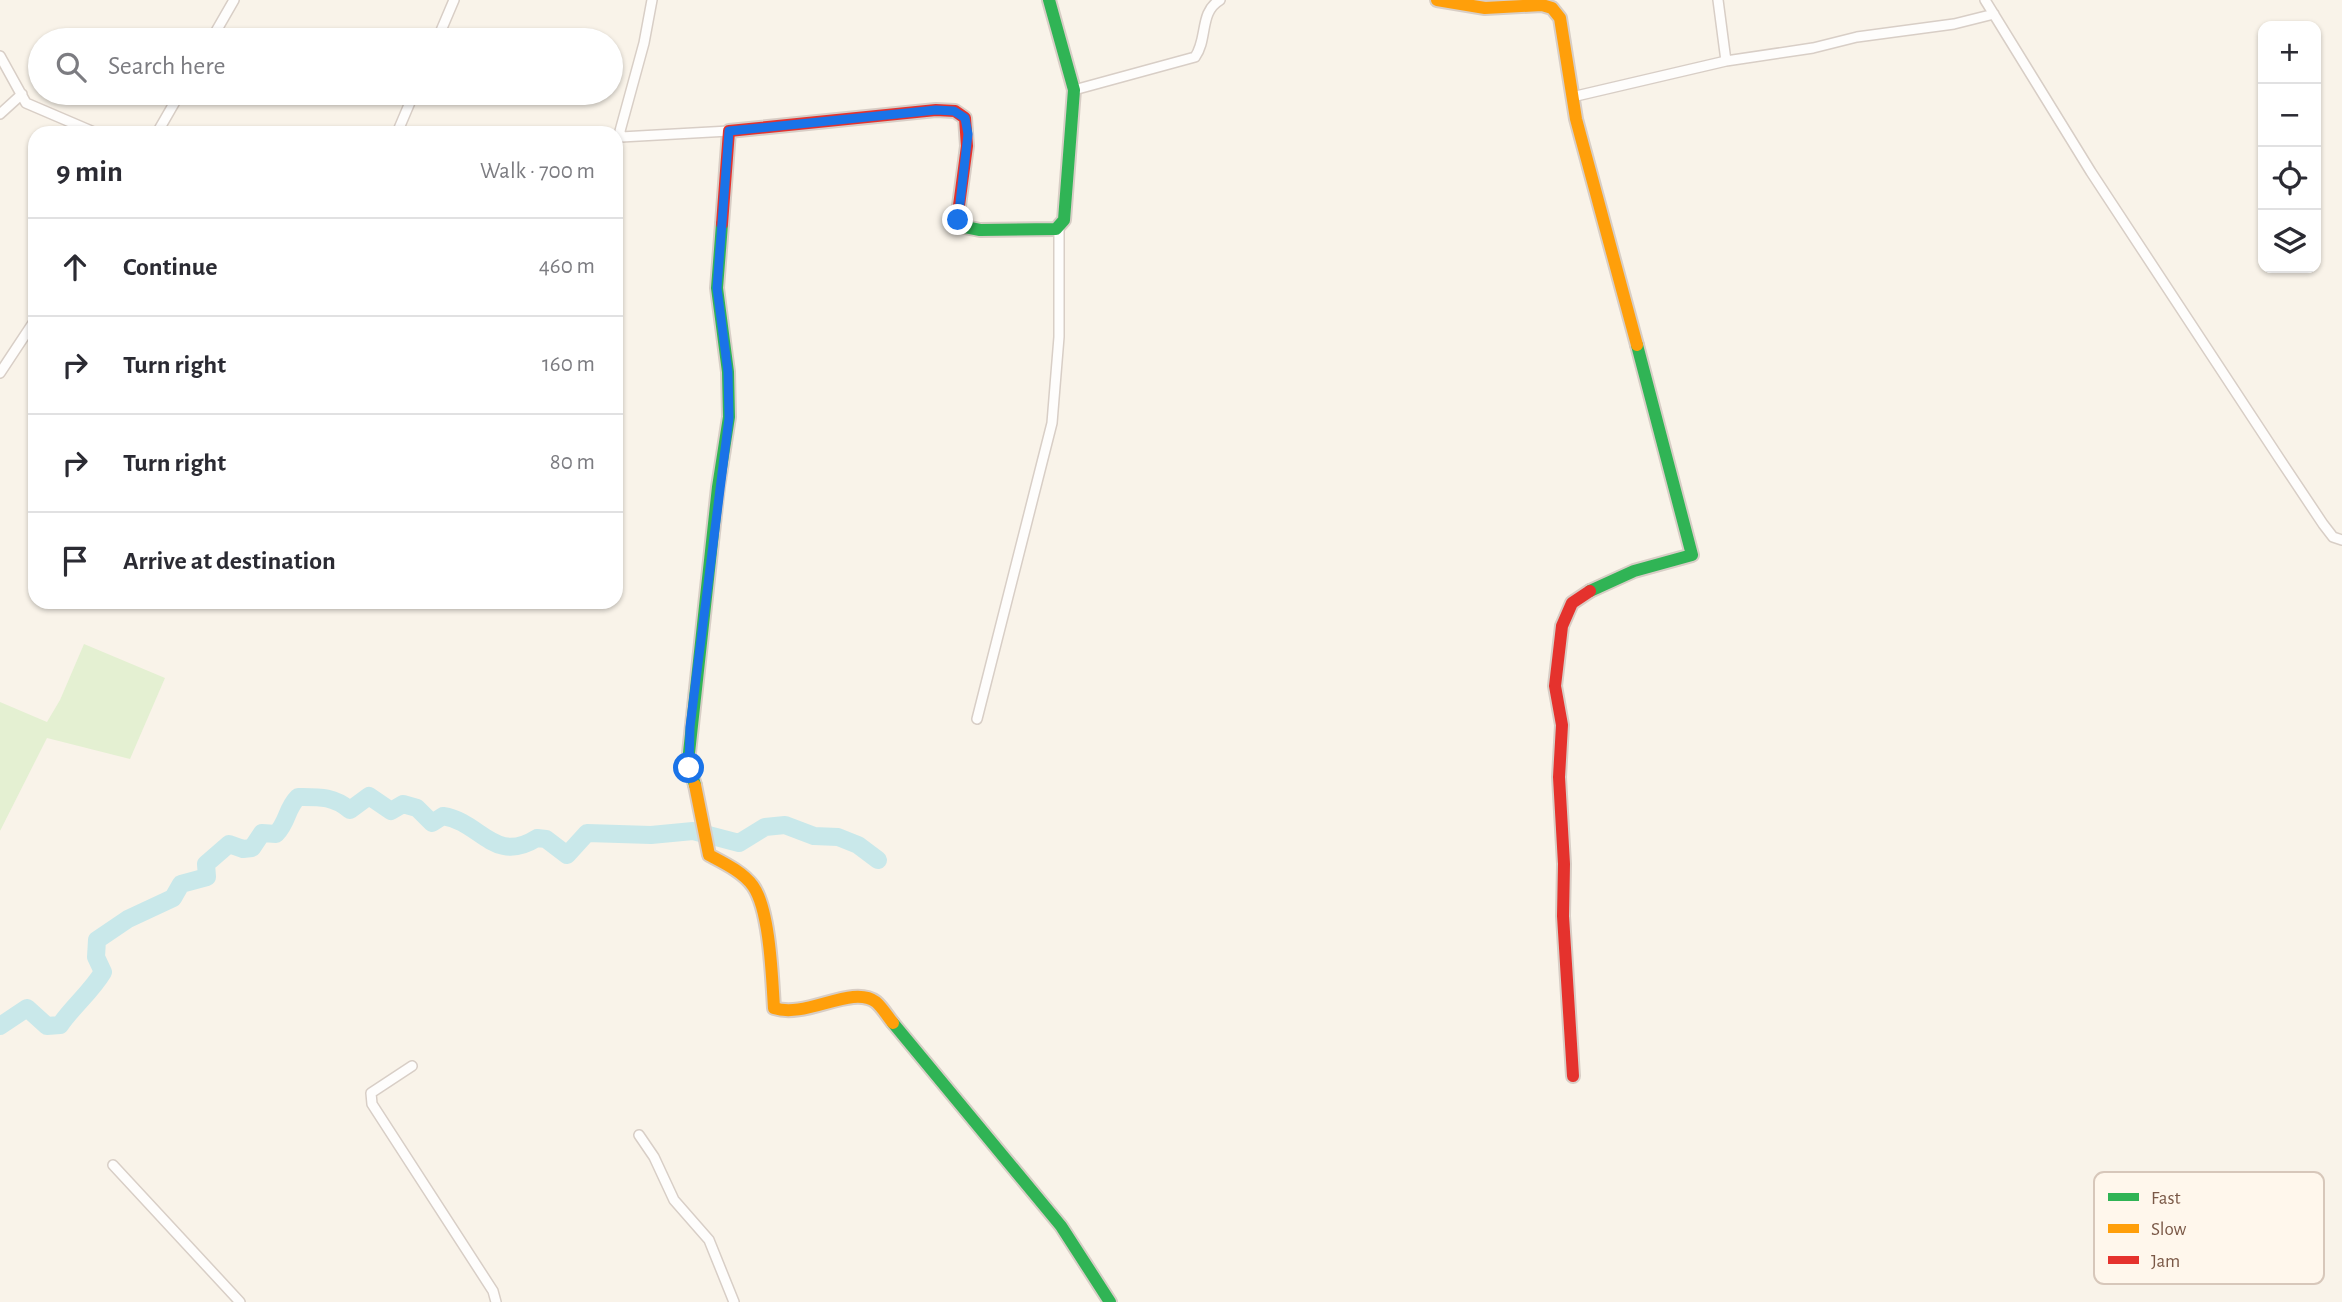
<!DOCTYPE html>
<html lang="en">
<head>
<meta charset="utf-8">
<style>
	:root { --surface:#fff; --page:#f2f2f3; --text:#2b2b33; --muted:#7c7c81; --line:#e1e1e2 }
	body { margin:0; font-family:"Alegreya Sans",sans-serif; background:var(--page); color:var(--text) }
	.controls { position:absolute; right:21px; top:21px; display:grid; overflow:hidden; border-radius:14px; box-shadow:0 2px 5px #0004 }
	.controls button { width:63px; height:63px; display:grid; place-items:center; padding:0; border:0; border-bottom:2px solid var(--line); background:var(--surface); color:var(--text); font:35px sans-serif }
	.stop { position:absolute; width:21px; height:21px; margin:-16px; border:5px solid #1a73e8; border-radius:50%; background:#fff }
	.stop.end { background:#1a73e8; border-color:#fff; box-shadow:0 2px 7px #0008 }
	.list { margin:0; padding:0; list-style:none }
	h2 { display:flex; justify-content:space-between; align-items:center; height:91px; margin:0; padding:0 28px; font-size:30px }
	h2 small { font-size:23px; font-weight:400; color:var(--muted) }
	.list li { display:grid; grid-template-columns:46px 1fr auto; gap:21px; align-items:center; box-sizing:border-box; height:98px; padding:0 28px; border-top:2px solid var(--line) }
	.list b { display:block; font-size:26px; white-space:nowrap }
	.list em { font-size:23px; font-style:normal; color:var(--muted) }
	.icon { flex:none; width:38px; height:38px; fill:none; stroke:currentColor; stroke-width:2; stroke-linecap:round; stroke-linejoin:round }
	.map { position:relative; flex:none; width:2342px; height:1302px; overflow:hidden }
	.search { position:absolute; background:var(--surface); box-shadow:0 2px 5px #0004; left:28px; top:28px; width:595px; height:77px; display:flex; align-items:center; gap:18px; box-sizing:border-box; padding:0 24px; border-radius:38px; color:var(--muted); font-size:26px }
	.panel { position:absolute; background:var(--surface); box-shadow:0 2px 5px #0004; left:28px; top:126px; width:595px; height:483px; border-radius:21px }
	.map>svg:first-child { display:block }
</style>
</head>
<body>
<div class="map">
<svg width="2342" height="1302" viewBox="0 0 2342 1302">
	<rect width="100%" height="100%" fill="#f9f3e9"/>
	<path fill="#e4f0d2" d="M 84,644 L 165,678 L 130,759 L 47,738 L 0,831 L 0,702 L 47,722 L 60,700 Z"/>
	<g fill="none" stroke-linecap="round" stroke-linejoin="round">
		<path stroke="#c9e8ea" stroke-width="18" d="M 0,1026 L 27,1008 L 47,1026 L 60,1025 C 74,1005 91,992 103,972 L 96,957 L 97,940 L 128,919 L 173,898 L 181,884 L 207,877 L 206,864 L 229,844 L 243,849 L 252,848 L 262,833 L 276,834 C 288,822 286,809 298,797 C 319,797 333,796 350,810 L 369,796 L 391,811 L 403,804 L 417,808 L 432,823 L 443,816 C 481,822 494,865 537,838 L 546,839 L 567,855 L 587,833 L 651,835 L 693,831 L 739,843 L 765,827 L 785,825 L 814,836 L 838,837 L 858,845 L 878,860"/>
		<defs>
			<path id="street" d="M 652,0 L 644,43 L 620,131 L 621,137 L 729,131
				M 1718,0 L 1726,61
				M 1985,0 L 2091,172 L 2279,458 L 2323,524 L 2333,537 L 2342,540
				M 211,40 L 234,0
				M 437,40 L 454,0
				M 0,56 L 26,103 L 96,133
				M 1074,90 L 1195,57 C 1208,39 1199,12 1220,0
				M 1572,97 L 1726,61 L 1813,48 L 1857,37 L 1954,24 L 1994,14
				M 0,114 L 22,94
				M 157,133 L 180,93
				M 397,133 L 414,93
				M 0,373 L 35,320
				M 977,719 L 1052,423 L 1059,337 L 1059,227
				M 412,1066 L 371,1093 L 372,1104 L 493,1291 L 496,1302
				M 639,1135 L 654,1157 L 674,1200 L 709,1240 L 734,1302
				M 113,1165 L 240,1302"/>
			<path id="fast" d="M 958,213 L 960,226 L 980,230 L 1056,229 L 1064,220 L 1074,90 L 1049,0
				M 1590,591 L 1634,571 L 1692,555 L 1637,345
				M 695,785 L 688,762 L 718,487 L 729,417 L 728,372 L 717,288 L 722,224
				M 893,1023 L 1061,1226 L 1110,1302"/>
			<path id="slow" d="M 1437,0 L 1485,8 L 1542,5 L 1552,8 L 1560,18 L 1576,119 L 1637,345
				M 695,785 L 709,855 C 724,863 743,872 753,886 C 770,910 772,978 774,1008 C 806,1019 852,984 876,1002 C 882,1007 888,1017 893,1023"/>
			<path id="jam" d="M 722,224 L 729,131 L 936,110 L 955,111 L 965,118 L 967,146 L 958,213
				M 1573,1076 L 1563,916 L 1564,864 L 1559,777 L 1562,725 L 1555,686 L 1562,626 L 1572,603 L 1590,591"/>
		</defs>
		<use href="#street" stroke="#d8cec6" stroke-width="12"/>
		<use href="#fast" stroke="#d8cec6" stroke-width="16"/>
		<use href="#slow" stroke="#d8cec6" stroke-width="16"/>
		<use href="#jam" stroke="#d8cec6" stroke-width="16"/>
		<use href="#street" stroke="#fefdfc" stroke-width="9"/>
		<use href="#fast" stroke="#30b455" stroke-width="12"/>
		<use href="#slow" stroke="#ff9f0a" stroke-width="12"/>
		<use href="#jam" stroke="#e5322d" stroke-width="12"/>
	</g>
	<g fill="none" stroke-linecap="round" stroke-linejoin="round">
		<path stroke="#1a73e8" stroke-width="9" d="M 689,768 L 690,727 L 729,418 L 728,372 L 717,288 L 729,131 L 936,110 L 954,111 L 965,118 L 968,134 L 958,220"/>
	</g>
	<rect x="2094" y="1172" width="230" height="112" rx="10" fill="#fff7ec" stroke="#d7c7ba" stroke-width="2"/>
	<rect x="2108" y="1193" width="31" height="8" fill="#30b455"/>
	<rect x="2108" y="1224" width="31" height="9" fill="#ff9f0a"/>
	<rect x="2108" y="1256" width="31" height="8" fill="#e5322d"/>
	<g font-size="19" fill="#7a5846">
		<text x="2151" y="1204">Fast</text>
		<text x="2151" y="1235">Slow</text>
		<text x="2151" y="1267">Jam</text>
	</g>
</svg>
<div class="controls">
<button>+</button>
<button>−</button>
<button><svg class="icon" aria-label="locate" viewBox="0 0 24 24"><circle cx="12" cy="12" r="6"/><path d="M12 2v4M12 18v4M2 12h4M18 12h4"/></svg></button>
<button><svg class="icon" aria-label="layers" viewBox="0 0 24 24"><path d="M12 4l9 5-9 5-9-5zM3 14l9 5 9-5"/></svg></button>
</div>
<div class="stop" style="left:689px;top:768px"></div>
<div class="stop end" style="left:958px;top:220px"></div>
<div class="search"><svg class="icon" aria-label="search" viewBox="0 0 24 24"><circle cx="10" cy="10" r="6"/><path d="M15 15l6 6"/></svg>Search here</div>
<section class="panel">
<h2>9 min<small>Walk · 700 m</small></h2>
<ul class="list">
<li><svg class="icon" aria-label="ahead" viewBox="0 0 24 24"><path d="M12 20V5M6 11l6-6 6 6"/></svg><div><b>Continue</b></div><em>460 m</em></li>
<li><svg class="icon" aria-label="right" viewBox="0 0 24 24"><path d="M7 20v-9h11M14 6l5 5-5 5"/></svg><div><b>Turn right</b></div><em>160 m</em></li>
<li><svg class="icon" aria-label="right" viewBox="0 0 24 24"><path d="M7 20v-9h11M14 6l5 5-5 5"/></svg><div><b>Turn right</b></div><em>80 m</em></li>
<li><svg class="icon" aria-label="arrive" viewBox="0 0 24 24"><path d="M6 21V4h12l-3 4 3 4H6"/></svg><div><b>Arrive at destination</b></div></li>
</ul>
</section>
</div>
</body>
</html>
